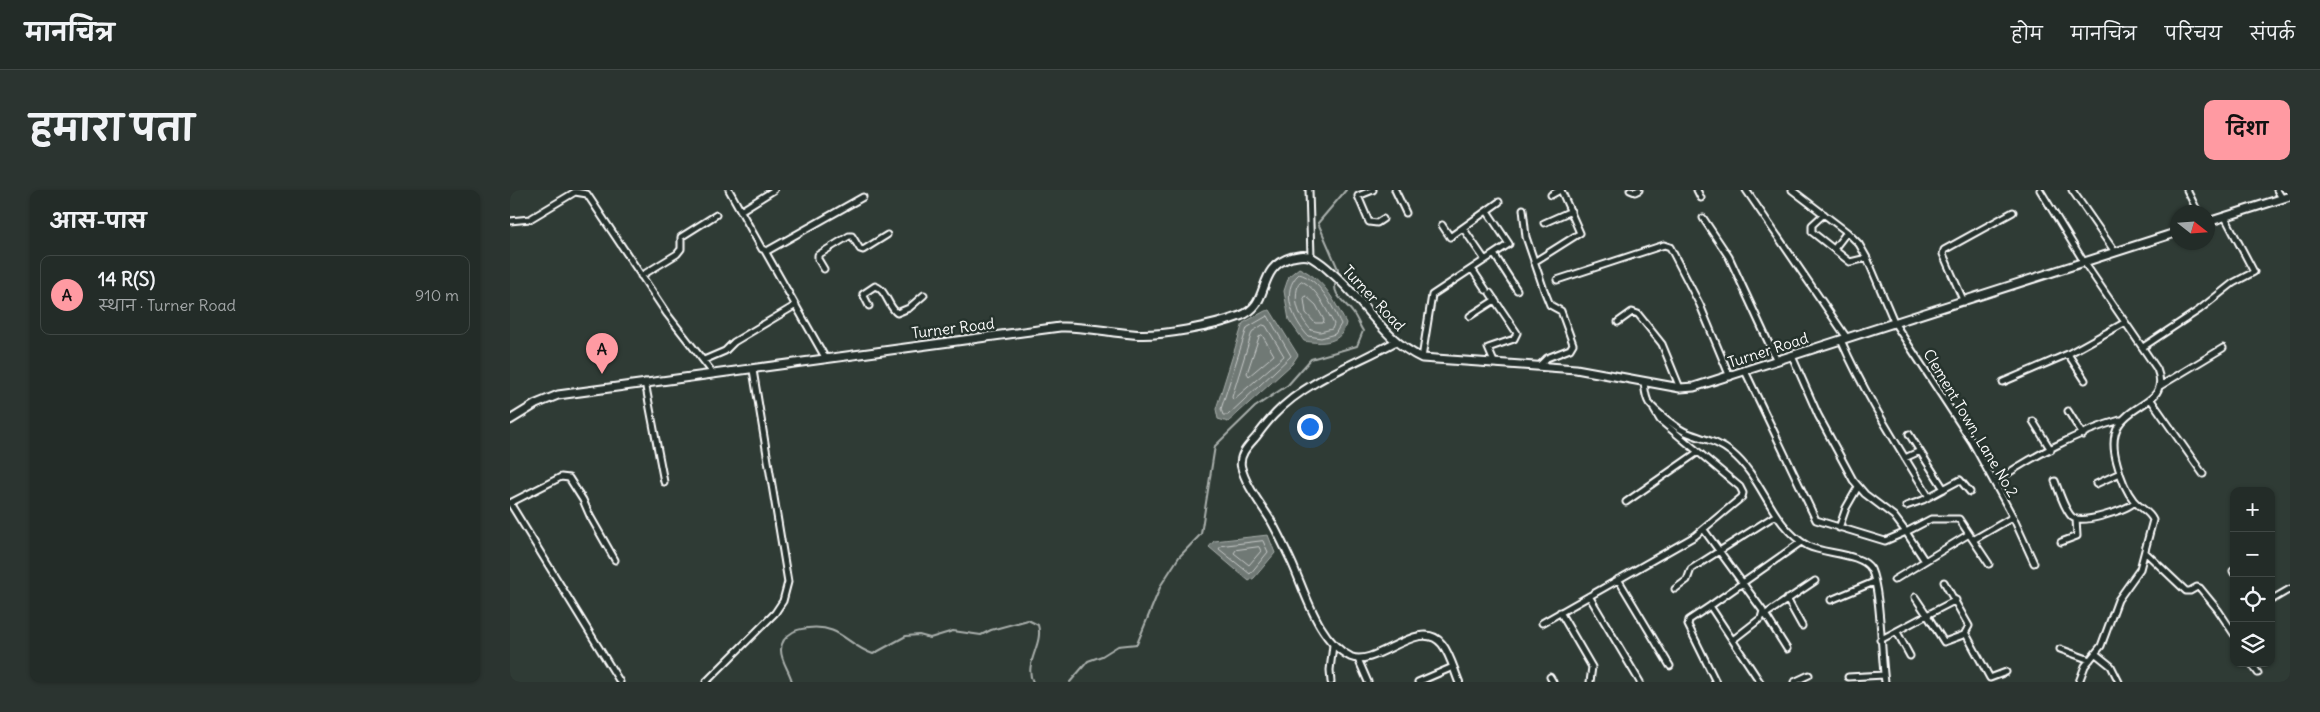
<!DOCTYPE html>
<html lang="hi">
<head>
<meta charset="utf-8">
<style>
	:root { --surface:#232c28; --page:#2b3430; --text:#f1f3f6; --muted:#a3a7a8; --line:#404845; --accent:#ff9aa2 }
	body { margin:0; font-family:Delius,"Playpen Sans Deva",sans-serif; background:var(--page); color:var(--text) }
	.controls { position:absolute; right:15px; bottom:15px; display:grid; overflow:hidden; border-radius:10px; box-shadow:0 1px 4px #0004 }
	.controls button { width:45px; height:45px; display:grid; place-items:center; padding:0; border:0; border-bottom:1px solid var(--line); background:var(--surface); color:var(--text); font:25px sans-serif }
	.compass { position:absolute; left:1660px; top:15px; width:45px; height:45px; border-radius:50%; background:var(--surface); box-shadow:0 1px 4px #0004; rotate:107deg }
	.you { position:absolute; left:799px; top:236px; width:18px; height:18px; margin:-12px; border:4px solid #fff; border-radius:50%; background:#1a73e8; box-shadow:0 0 0 8px #1a73e833 }
	.badge { display:grid; place-items:center; width:32px; height:32px; border-radius:50%; background:var(--accent); color:#111; font-size:16px; font-weight:700 }
	.pin { position:absolute; translate:-50% -41px; filter:drop-shadow(0 1px 2px #0008) }
	.pin::after { content:''; position:absolute; top:26px; width:18px; height:15px; background:inherit; clip-path:polygon(0 0,100% 0,50% 100%) }
	.list { margin:0; padding:0; list-style:none }
	h2 { display:flex; justify-content:space-between; align-items:center; height:65px; margin:0; padding:0 20px; font-size:21px }
	h2 small { font-size:16px; font-weight:400; color:var(--muted) }
	.list li { display:grid; grid-template-columns:32px 1fr auto; gap:15px; align-items:center; box-sizing:border-box; height:80px; margin:0 10px 10px; padding:0 10px; border:1px solid var(--line); border-radius:10px }
	.list b { display:block; font-size:19px; white-space:nowrap }
	.list p { margin:0; font-size:16px; white-space:nowrap; color:var(--muted) }
	.list em { font-size:16px; font-style:normal; color:var(--muted) }
	.icon { flex:none; width:28px; height:28px; fill:none; stroke:currentColor; stroke-width:2; stroke-linecap:round; stroke-linejoin:round }
	.map { position:relative; flex:none; width:1780px; height:492px; overflow:hidden; border-radius:10px }
	header { display:flex; align-items:center; gap:30px; box-sizing:border-box; height:70px; padding:0 25px; background:var(--surface); border-bottom:1px solid var(--line) }
	header strong { font-size:24px }
	nav { display:flex; gap:28px; margin-inline-start:auto; font-size:18px }
	.intro { display:flex; align-items:center; justify-content:space-between; box-sizing:border-box; height:120px; padding:0 30px }
	h1 { margin:0; font-size:35px }
	.button { padding:12px 22px; border-radius:10px; background:var(--accent); color:#111; font-size:18px; font-weight:700 }
	main { display:flex; gap:30px; padding:0 30px }
	aside { flex:1; background:var(--surface); border-radius:10px; box-shadow:0 1px 4px #0004 }
	.map>svg:first-child { display:block }
</style>
</head>
<body>
<header>
<strong>मानचित्र</strong>
<nav><a>होम</a><a>मानचित्र</a><a>परिचय</a><a>संपर्क</a></nav>
</header>
<div class="intro"><h1>हमारा पता</h1><a class="button">दिशा</a></div>
<main>
<aside>
<h2>आस-पास<small></small></h2>
<ul class="list">
<li><span class="badge">A</span><div><b>14 R(S)</b><p>स्थान · Turner Road</p></div><em>910 m</em></li>
</ul>
</aside>
<div class="map">
<svg width="1780" height="492" viewBox="0 0 1780 492">
	<rect width="100%" height="100%" fill="#2f3b35"/>
	<filter id="ink" filterUnits="userSpaceOnUse"><feTurbulence type="fractalNoise" baseFrequency=".02" numOctaves="2"/><feDisplacementMap in="SourceGraphic" scale="10" xChannelSelector="R" yChannelSelector="G"/><feConvolveMatrix kernelMatrix="1 2 1 2 8 2 1 2 1" color-interpolation-filters="sRGB"/></filter>
	<g filter="url(#ink)">
		<path fill="#707975" stroke="#a9afac" d="M 789,78 C 815,90 823,109 836,133 C 832,154 812,154 794,151 L 779,130 L 774,101 L 779,86 Z
			M 760,120 L 788,165 L 782,174 L 718,232 L 708,229 L 706,219 L 733,133 L 755,121 Z
			M 758,345 L 765,363 L 744,388 L 739,391 L 699,357 L 704,351 Z"/>
		<g fill="none" stroke-linecap="round" stroke-linejoin="round">
			<path stroke="#c6c9c8" stroke-width="1" d="M 789,84 C 810,89 822,116 831,134 L 825,144 L 811,148 L 798,146 C 784,131 769,101 789,84 Z
				M 792,91 C 808,99 816,120 824,134 L 822,139 L 810,142 L 801,140 C 789,127 782,110 789,93 Z
				M 796,106 L 806,115 L 814,130 L 813,133 L 805,133 L 796,123 L 794,109 Z
				M 758,126 L 781,166 L 718,225 L 713,225 L 711,219 L 737,138 Z
				M 753,135 L 756,136 L 774,166 L 723,210 L 722,207 L 742,142 Z
				M 752,145 L 764,165 L 739,186 L 737,183 L 749,147 Z
				M 753,351 L 758,362 L 740,384 L 709,359 L 711,356 Z
				M 749,357 L 751,361 L 739,375 L 724,363 L 726,360 Z"/>
			<path stroke="#a9afac" stroke-width="2" d="M 827,84 L 828,79 L 808,33 L 836,0
				M 282,492 C 280,481 271,472 271,460 C 271,451 276,446 283,442 C 288,439 292,439 298,438 C 330,434 337,455 363,464 L 396,446 L 409,445 L 420,448 L 443,441 L 471,445 L 481,440 L 518,430 L 528,435 C 534,454 513,474 523,492
				M 560,492 L 578,471 L 592,466 L 608,456 L 627,454 L 651,395 L 669,367 L 691,344 L 705,256 L 745,217 L 778,195 L 801,169 L 847,156 L 853,141 C 849,135 847,128 843,123 C 835,111 821,106 826,89"/>
			<defs>
				<path id="minor" d="M 219,0 L 252,59 L 257,61 L 353,7
					M 799,0 L 801,67
					M 863,0 L 848,6 L 859,32 L 867,33 L 873,29
					M 885,0 L 896,23
					M 1120,0 L 1125,2 L 1129,0
					M 1187,0 L 1191,8
					M 1236,0 L 1337,148
					M 1282,0 L 1337,42 L 1349,54 L 1357,68 L 1385,134 L 1462,252 L 1503,327 L 1524,373
					M 1530,0 L 1574,72 L 1647,179 C 1665,225 1588,207 1607,273 C 1610,285 1616,301 1624,311 C 1630,318 1639,321 1643,330 L 1630,379 L 1608,410 L 1591,456 L 1575,476 L 1569,492
					M 1562,0 L 1605,62
					M 1677,0 L 1688,22
					M 1767,0 L 1772,8
					M 1041,5 L 1050,0
					M 1013,19 L 1016,47 L 1034,100 L 1040,115 L 1051,121 L 1063,154 L 1060,159 L 1037,168 L 1030,175
					M 232,20 L 264,0
					M 1314,24 L 1302,35 L 1302,42 L 1340,72 L 1357,68
					M 1193,28 L 1219,67 L 1267,171
					M 0,31 L 20,29 L 65,2 L 77,4 L 157,124 L 203,183
					M 1034,33 L 1061,21
					M 932,35 L 940,47 L 989,12
					M 953,38 L 975,70
					M 1324,59 L 1337,42
					M 255,61 L 316,169
					M 984,64 L 1007,100
					M 1024,72 L 1070,43 L 1051,0
					M 314,79 L 308,69 L 308,65 L 339,46 L 342,46 L 350,59 L 353,60 L 377,45
					M 962,79 L 976,100
					M 131,86 L 167,64 L 171,59 L 171,47 L 206,25
					M 1047,90 L 1154,55 L 1160,57 L 1190,115 L 1220,187
					M 980,103 L 1007,143 L 1004,149 L 978,158 L 984,172
					M 1454,112 L 1433,64 L 1434,60 L 1503,22
					M 359,116 L 353,104 L 365,96 C 376,99 378,117 387,123 L 399,118 L 414,105
					M 960,126 L 985,110
					M 1108,132 L 1122,122 L 1128,124 L 1152,154 L 1170,198
					M 1331,150 C 1355,205 1388,256 1419,307
					M 1633,157 L 1689,120 L 1723,93 L 1744,82 L 1715,27
					M 1558,164 L 1575,190
					M 1282,166 L 1308,225 L 1343,290 L 1355,304 L 1384,326 L 1396,342 L 1421,329 L 1449,329 L 1479,374
					M 912,168 L 922,105 L 999,54 L 977,21
					M 194,170 L 215,161 L 224,152 L 286,115
					M 1235,181 L 1306,330 L 1375,351 L 1396,342 L 1415,371
					M 135,192 L 154,292
					M 1134,192 C 1135,199 1135,207 1139,213 C 1145,221 1169,240 1178,243 C 1196,250 1207,251 1222,263 C 1254,289 1261,336 1298,356 C 1314,364 1352,363 1361,379 C 1371,401 1371,465 1375,492
					M 1493,192 L 1558,164 L 1614,133
					M 1650,196 L 1713,158
					M 1641,210 L 1693,284
					M 1558,221 L 1573,245
					M 1523,231 L 1541,260
					M 1399,244 L 1434,299
					M 1395,268 L 1410,261
					M 1545,291 C 1549,301 1554,319 1562,327 C 1572,335 1616,320 1625,312
					M 1485,292 C 1519,268 1570,241 1610,230
					M 1586,294 L 1610,283
					M 1116,312 L 1188,262
					M 1396,316 L 1413,310 L 1450,290 L 1460,302
					M 1329,338 L 1336,318 L 1348,297
					M 1194,340 L 1253,421 L 1251,428 L 1224,449
					M 1463,350 L 1503,327
					M 1551,352 L 1567,346 L 1566,329
					M 1636,363 L 1676,401 L 1680,401 L 1687,397 L 1690,398 L 1708,420 L 1724,444
					M 105,370 L 80,326 L 73,310 L 59,288 L 51,287 L 0,313 L 110,492
					M 1723,381 L 1724,383
					M 1108,389 L 1160,476
					M 1384,390 L 1459,344
					M 1434,392 L 1459,436 L 1455,443
					M 1165,399 L 1177,390 L 1181,379 L 1266,325
					M 1079,406 L 1130,492
					M 1405,407 L 1417,425 L 1446,410
					M 1277,409 L 1292,436
					M 1321,410 L 1364,392
					M 1761,410 L 1780,399
					M 1200,416 L 1179,430 L 1178,435 L 1206,492
					M 1050,422 L 1082,477 L 1080,492
					M 1255,424 L 1277,459
					M 1253,426 L 1305,391
					M 1032,433 L 1185,346 L 1232,307 L 1233,303 L 1230,297 L 1150,230 L 1144,220
					M 1387,442 L 1400,466
					M 1370,450 L 1417,425 L 1434,452 L 1456,444 L 1480,488 L 1496,482
					M 1550,459 L 1580,470
					M 1586,464 L 1601,476 L 1609,492
					M 848,469 L 858,492
					M 1741,473 L 1748,483
					M 1040,487 L 1043,492
					M 1338,487 L 1374,485
					M 196,492 L 265,423 L 273,411 L 278,392 L 243,180
					M 821,492 L 820,480 L 823,455
					M 908,492 L 943,477
					M 1250,492 L 1200,416 L 1291,352
					M 1284,492 L 1299,485"/>
				<path id="tertiary" d="M 885,152 C 845,174 797,190 765,224 C 758,231 752,239 746,247 C 739,255 729,264 731,276 C 735,294 750,313 760,329 C 768,343 775,358 782,373 C 796,404 808,451 841,467 C 866,478 910,426 932,454 C 940,464 944,480 949,492"/>
				<path id="secondary" d="M 1698,32 L 1780,6
					M 0,230 L 26,214 L 48,205 L 550,137 C 574,136 598,142 622,144 C 649,147 704,136 730,126 C 763,114 744,78 782,67 C 789,66 794,64 801,67 C 808,71 816,77 822,83 C 854,110 873,150 912,168 L 1066,179 L 1170,198 L 1184,197 L 1668,42"/>
			</defs>
			<use href="#minor" stroke="#fff" stroke-width="9"/>
			<use href="#tertiary" stroke="#fff" stroke-width="10"/>
			<use href="#secondary" stroke="#fff" stroke-width="11"/>
			<use href="#minor" stroke="#26332d" stroke-width="5"/>
			<use href="#tertiary" stroke="#26332d" stroke-width="6"/>
			<use href="#secondary" stroke="#26332d" stroke-width="7"/>
		</g>
	</g>
	<g text-anchor="middle" dominant-baseline="central" stroke-width="5" stroke-linejoin="round" paint-order="stroke">
		<g font-size="15" fill="#fff" stroke="#26332d">
			<text transform="translate(864 108) rotate(47)">Turner Road</text>
			<text transform="translate(443 138) rotate(-7)">Turner Road</text>
			<text transform="translate(1258 160) rotate(-18)">Turner Road</text>
			<text transform="translate(1461 233) rotate(59)">Clement Town, Lane No.2</text>
		</g>
	</g>
</svg>
<div class="controls">
<button>+</button>
<button>−</button>
<button><svg class="icon" aria-label="locate" viewBox="0 0 24 24"><circle cx="12" cy="12" r="6"/><path d="M12 2v4M12 18v4M2 12h4M18 12h4"/></svg></button>
<button><svg class="icon" aria-label="layers" viewBox="0 0 24 24"><path d="M12 4l9 5-9 5-9-5zM3 14l9 5 9-5"/></svg></button>
</div>
<svg class="compass" viewBox="-18 -18 36 36"><path d="M0-13l5 13h-10z" fill="#e53935"/><path d="M0 13l5-13h-10z" fill="#a3a7a8"/></svg>
<div class="you"></div>
<div class="pin badge" style="left:92px;top:184px">A</div>
</div>
</main>
</body>
</html>
